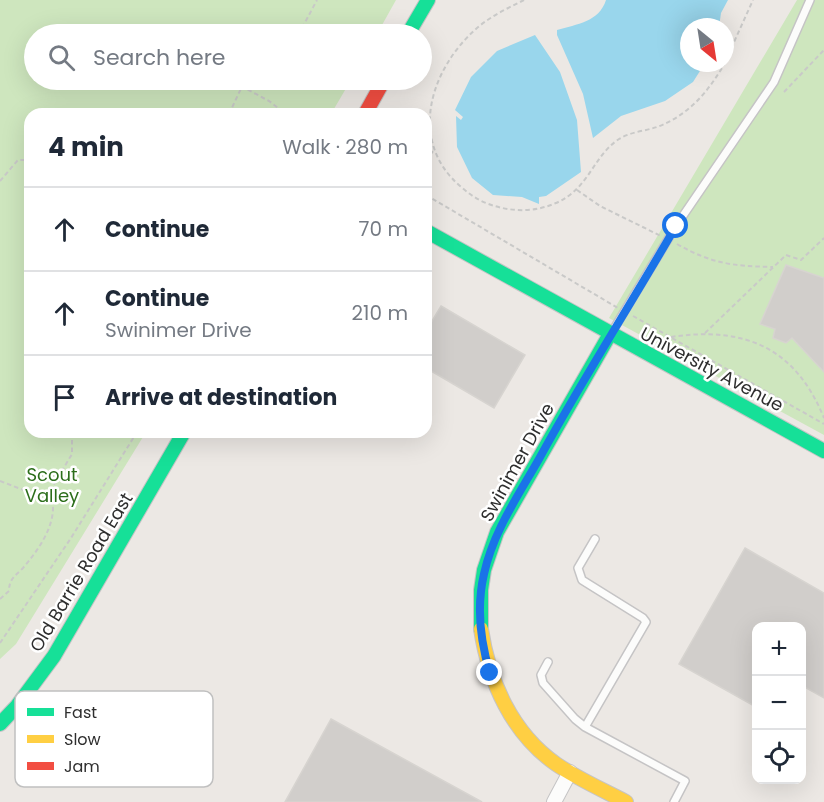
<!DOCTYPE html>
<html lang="en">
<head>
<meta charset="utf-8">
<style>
	:root { --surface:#fff; --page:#f2f2f3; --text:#1f2937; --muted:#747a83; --line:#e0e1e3 }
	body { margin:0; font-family:Poppins,sans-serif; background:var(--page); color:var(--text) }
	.controls { position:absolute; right:18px; bottom:18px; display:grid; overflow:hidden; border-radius:12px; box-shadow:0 6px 24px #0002 }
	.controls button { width:54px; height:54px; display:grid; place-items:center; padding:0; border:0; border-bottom:2px solid var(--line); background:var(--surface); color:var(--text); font:30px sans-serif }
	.compass { position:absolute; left:680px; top:18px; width:54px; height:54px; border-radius:50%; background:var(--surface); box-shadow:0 6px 24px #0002; rotate:150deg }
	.stop { position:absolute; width:18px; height:18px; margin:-14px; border:4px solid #1a73e8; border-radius:50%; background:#fff }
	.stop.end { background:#1a73e8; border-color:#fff; box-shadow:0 2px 6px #0008 }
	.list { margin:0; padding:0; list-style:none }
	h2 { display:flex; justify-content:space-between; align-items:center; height:78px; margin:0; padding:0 24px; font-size:26px }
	h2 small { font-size:20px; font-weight:400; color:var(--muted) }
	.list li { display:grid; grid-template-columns:39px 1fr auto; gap:18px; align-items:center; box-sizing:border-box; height:84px; padding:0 24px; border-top:2px solid var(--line) }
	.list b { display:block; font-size:22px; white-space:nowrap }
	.list p { margin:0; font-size:20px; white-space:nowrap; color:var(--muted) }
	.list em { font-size:20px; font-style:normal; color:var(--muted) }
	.icon { flex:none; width:33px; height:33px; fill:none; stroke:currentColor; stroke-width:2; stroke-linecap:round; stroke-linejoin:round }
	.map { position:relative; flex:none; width:824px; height:802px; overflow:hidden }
	.search { position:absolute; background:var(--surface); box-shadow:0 6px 24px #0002; left:24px; top:24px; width:408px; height:66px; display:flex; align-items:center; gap:15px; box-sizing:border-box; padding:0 21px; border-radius:33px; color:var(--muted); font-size:22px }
	.panel { position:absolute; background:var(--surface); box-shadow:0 6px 24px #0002; left:24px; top:108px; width:408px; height:330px; border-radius:18px }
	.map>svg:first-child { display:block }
</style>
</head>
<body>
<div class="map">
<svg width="824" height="802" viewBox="0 0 824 802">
	<rect width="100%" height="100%" fill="#ece8e4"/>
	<path fill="#cee6be" d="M 0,0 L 396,0 L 377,34 L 34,34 L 34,80 L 351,80 L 331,114 L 30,114 L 30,432 L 146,432 L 16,644 L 0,659 Z
		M 797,0 L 824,0 L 824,435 L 609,318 Z"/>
	<path fill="#99d6ec" d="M 606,0 L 728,0 L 721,13 L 719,27 L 689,27 L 689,63 L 705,63 L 693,82 L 665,101 L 621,116 L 593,138 L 583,94 L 557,35 L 557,30 C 577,24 599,22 606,0 Z
		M 535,35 L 560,72 L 577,120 L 581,172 L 546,196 L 539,197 L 539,204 L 522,197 L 493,195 L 472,178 L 457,147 L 456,116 L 461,120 L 463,117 L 455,110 L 471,77 L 497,51 Z"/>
	<path fill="#d1cecb" stroke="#d7d4d0" stroke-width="1.5" d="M 786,265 L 824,278 L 824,372 L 792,338 L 786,343 L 773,338 L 775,329 L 760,324 Z
		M 441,306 L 525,355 L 494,408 L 426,368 L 426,331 Z
		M 745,548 L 824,593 L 824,698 L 801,685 L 801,627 L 756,627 L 756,707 L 679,664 Z
		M 331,719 L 482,802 L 285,802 Z"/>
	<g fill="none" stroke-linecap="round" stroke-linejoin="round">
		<defs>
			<path id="lane" d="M 612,332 L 676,226 L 774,82 L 810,0
				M 548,662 L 541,675 L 543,683 L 575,719 L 585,727 L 685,781 L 674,802
				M 585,727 L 646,622 L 643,618 L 582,580 L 578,568 L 595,539"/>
			<path id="street" d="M 554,802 L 570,772"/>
			<path id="fast" d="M 408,34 L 428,0
				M 426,231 L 824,451
				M 481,629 L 481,590 L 484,570 L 497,532 L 610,334
				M 0,724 L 17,706 L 54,656 L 184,432"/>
			<path id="slow" d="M 481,629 C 489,682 512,733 556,764 C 578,779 603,790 626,802"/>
			<path id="jam" d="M 365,114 L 384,80"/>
		</defs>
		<use href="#lane" stroke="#c5c4c5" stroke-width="10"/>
		<use href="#street" stroke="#c5c4c5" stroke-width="16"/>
		<use href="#fast" stroke="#c5c4c5" stroke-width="16"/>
		<use href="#slow" stroke="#c5c4c5" stroke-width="16"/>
		<use href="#jam" stroke="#c5c4c5" stroke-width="16"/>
		<path stroke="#c9c9c8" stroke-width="2" stroke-dasharray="4.5 3" stroke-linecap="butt" d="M 524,0 C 508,8 491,16 477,28 C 431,68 407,140 460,186 C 468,193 476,199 486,203 C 509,212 533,213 556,203 C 590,188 592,157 619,139 C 630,132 645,131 657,127 C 689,115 708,92 725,63
			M 289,34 L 301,30 L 317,0
			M 725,62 L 753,0
			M 241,86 L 269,101 L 286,114
			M 784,92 L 824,50
			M 229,114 L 245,80
			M 426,161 L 433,151
			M 0,181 L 18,160 L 30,160
			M 577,190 L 600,206 L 661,236
			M 426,195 L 618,308
			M 677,244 C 712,264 733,266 773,267
			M 633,316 L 824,424
			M 705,333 L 786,255 L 801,260 L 824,238
			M 671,337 C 744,326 795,347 824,418
			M 0,481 L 34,494 L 50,491
			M 50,491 L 72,454 L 72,432
			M 0,599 L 9,591 C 9,579 15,576 23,568 C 40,548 61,519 50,491
			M 0,643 L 71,538 L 137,432"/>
		<use href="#lane" stroke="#fcfcfb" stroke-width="7"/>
		<use href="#street" stroke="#fcfcfb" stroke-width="14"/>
		<use href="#fast" stroke="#16e098" stroke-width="14"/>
		<use href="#slow" stroke="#ffcf43" stroke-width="14"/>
		<use href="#jam" stroke="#f24e42" stroke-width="14"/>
	</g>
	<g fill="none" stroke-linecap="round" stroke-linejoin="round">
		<path stroke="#1a73e8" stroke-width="8" d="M 490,673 C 480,640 476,608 484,574 C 493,532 518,496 539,459 C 582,380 631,304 676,226"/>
	</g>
	<g text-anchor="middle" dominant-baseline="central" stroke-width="5" stroke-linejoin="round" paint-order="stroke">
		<g font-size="18" fill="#2e2e2e" stroke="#fff">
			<text transform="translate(712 369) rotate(28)">University Avenue</text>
			<text transform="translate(517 462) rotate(-61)">Swinimer Drive</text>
			<text transform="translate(81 572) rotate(-59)">Old Barrie Road East</text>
		</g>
		<g font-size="18" fill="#2c6e1b" stroke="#fff">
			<text x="52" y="474">Scout<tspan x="52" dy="21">Valley</tspan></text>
		</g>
	</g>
	<rect x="15" y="691" width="198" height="96" rx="9" fill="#fff" stroke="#c0c0c0" stroke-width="1.5"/>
	<rect x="27" y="708" width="27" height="8" fill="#16e098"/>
	<rect x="27" y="735" width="27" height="8" fill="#ffcf43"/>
	<rect x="27" y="762" width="27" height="8" fill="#f24e42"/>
	<g font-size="16" fill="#2e2e2e">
		<text x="64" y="718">Fast</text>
		<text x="64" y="745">Slow</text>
		<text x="64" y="772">Jam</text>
	</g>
</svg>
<div class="controls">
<button>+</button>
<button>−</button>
<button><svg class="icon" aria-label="locate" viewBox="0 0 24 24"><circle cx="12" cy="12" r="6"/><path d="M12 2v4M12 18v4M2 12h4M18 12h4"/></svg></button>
</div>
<svg class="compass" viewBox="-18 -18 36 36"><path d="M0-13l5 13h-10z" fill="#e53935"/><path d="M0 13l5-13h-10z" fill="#747a83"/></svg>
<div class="stop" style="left:676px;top:226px"></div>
<div class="stop end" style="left:490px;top:673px"></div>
<div class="search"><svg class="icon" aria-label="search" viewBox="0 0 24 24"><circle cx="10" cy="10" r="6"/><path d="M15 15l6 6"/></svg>Search here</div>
<section class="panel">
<h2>4 min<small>Walk · 280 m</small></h2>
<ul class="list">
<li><svg class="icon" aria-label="ahead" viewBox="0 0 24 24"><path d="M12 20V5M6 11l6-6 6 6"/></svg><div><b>Continue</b></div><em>70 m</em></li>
<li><svg class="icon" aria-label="ahead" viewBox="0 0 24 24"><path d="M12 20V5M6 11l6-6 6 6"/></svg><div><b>Continue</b><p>Swinimer Drive</p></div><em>210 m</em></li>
<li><svg class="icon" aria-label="arrive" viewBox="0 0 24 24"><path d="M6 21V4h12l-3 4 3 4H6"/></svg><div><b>Arrive at destination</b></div></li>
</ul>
</section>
</div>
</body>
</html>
